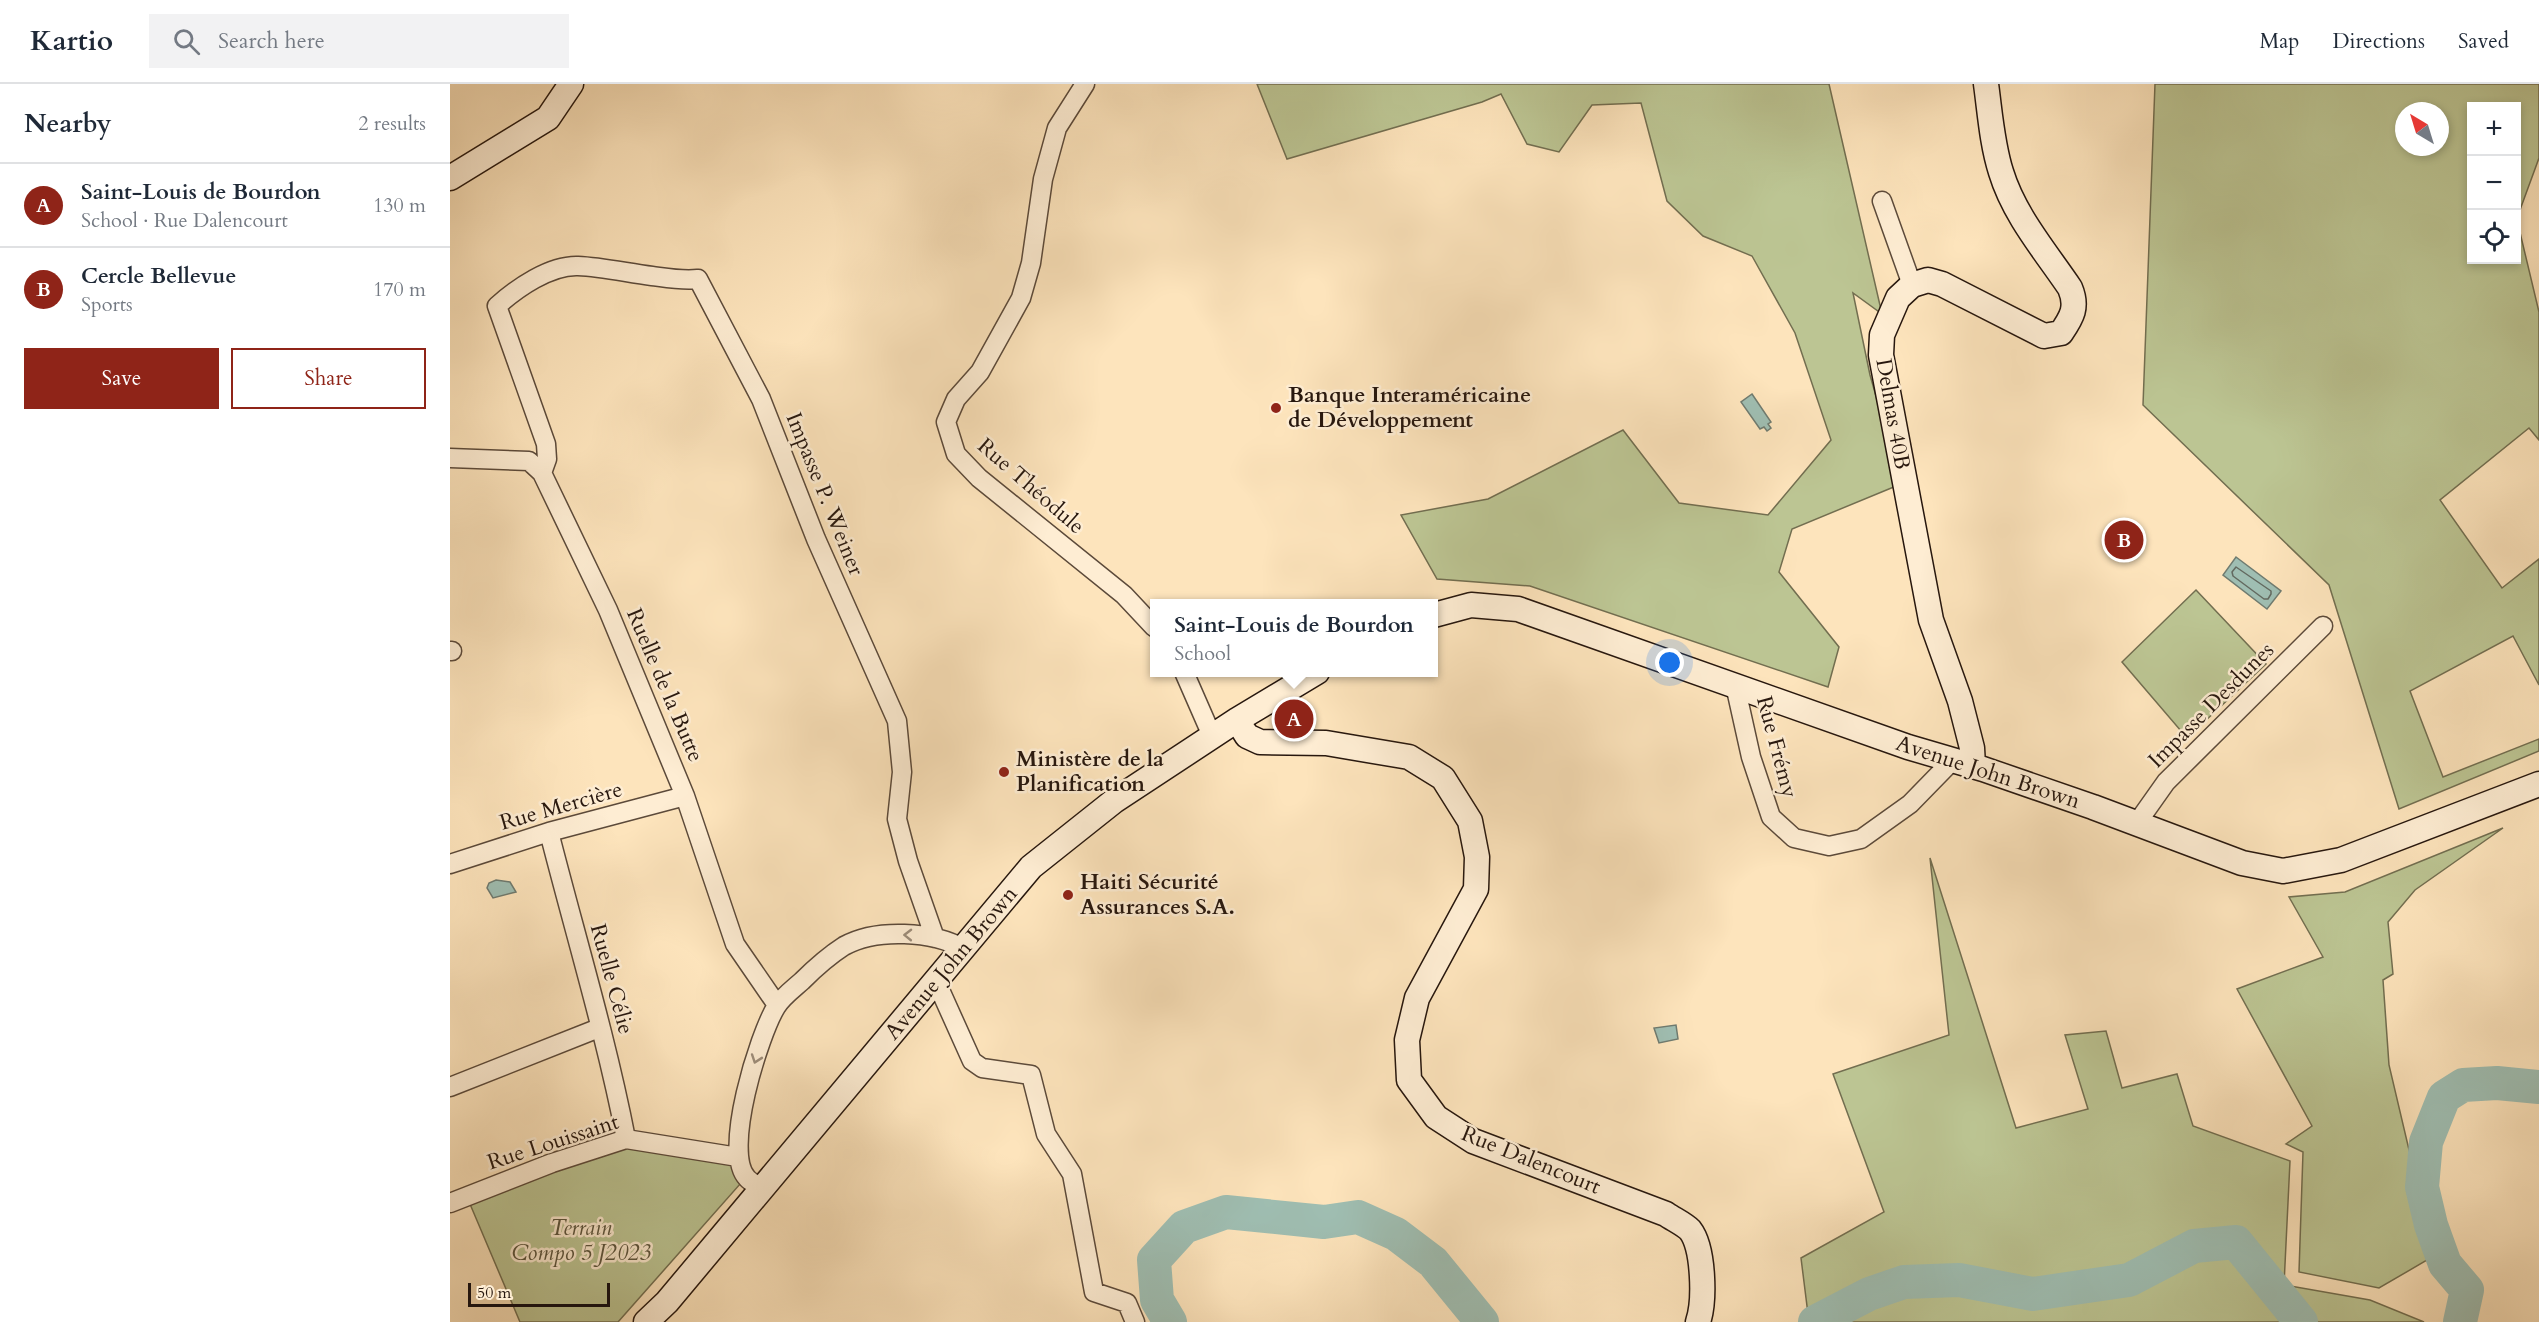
<!DOCTYPE html>
<html lang="en">
<head>
<meta charset="utf-8">
<style>
	:root { --surface:#fff; --page:#f2f2f3; --text:#1f2937; --muted:#747a83; --line:#e0e1e3; --accent:#8f2418 }
	body { margin:0; font-family:Cardo,serif; background:var(--page); color:var(--text) }
	.controls { position:absolute; right:18px; top:18px; display:grid; overflow:hidden; border-radius:0px; box-shadow:0 3px 9px #0003 }
	.controls button { width:54px; height:54px; display:grid; place-items:center; padding:0; border:0; border-bottom:2px solid var(--line); background:var(--surface); color:var(--text); font:30px sans-serif }
	.compass { position:absolute; left:1945px; top:18px; width:54px; height:54px; border-radius:50%; background:var(--surface); box-shadow:0 3px 9px #0003; rotate:322deg }
	.scale { position:absolute; left:18px; bottom:15px; width:142px; box-sizing:border-box; padding-left:6px; border:3px solid #27170e; border-top:0; font-size:16px; line-height:21px; white-space:nowrap; color:#27170e; -webkit-text-stroke:4px #feedd3; paint-order:stroke }
	.you { position:absolute; left:1220px; top:579px; width:21px; height:21px; margin:-15px; border:4px solid #fff; border-radius:50%; background:#1a73e8; box-shadow:0 0 0 9px #1a73e833 }
	.badge { display:grid; place-items:center; width:39px; height:39px; border-radius:50%; background:var(--accent); color:#fff; font-size:20px; font-weight:700 }
	.pin { position:absolute; translate:-50% -50%; border:3px solid #fff; box-shadow:0 2px 6px #0006 }
	.popup { position:absolute; left:700px; top:515px; width:288px; height:78px; box-sizing:border-box; display:grid; place-content:center; border-radius:0px; background:var(--surface); filter:drop-shadow(0 2px 4px #0005); font-size:20px; white-space:nowrap; color:var(--muted) }
	.popup b { font-size:22px; color:var(--text) }
	.popup::after { content:''; position:absolute; left:50%; top:100%; margin-left:-12px; border:12px solid transparent; border-top-color:var(--surface) }
	.list { margin:0; padding:0; list-style:none }
	h2 { display:flex; justify-content:space-between; align-items:center; height:78px; margin:0; padding:0 24px; font-size:26px }
	h2 small { font-size:20px; font-weight:400; color:var(--muted) }
	.list li { display:grid; grid-template-columns:39px 1fr auto; gap:18px; align-items:center; box-sizing:border-box; height:84px; padding:0 24px; border-top:2px solid var(--line) }
	.list b { display:block; font-size:22px; white-space:nowrap }
	.list p { margin:0; font-size:20px; white-space:nowrap; color:var(--muted) }
	.list em { font-size:20px; font-style:normal; color:var(--muted) }
	.actions { display:flex; gap:12px; padding:18px 24px }
	.actions a { flex:1; padding:14px 0; border:2px solid var(--accent); border-radius:0px; text-align:center; font-size:21px; color:var(--accent) }
	.actions .main { background:var(--accent); color:#fff }
	.icon { flex:none; width:33px; height:33px; fill:none; stroke:currentColor; stroke-width:2; stroke-linecap:round; stroke-linejoin:round }
	.map { position:relative; flex:none; width:2089px; height:1238px; overflow:hidden }
	header { display:flex; align-items:center; gap:36px; box-sizing:border-box; height:84px; padding:0 30px; background:var(--surface); border-bottom:2px solid var(--line) }
	header strong { font-size:28px }
	nav { display:flex; gap:33px; margin-inline-start:auto; font-size:21px }
	.search { width:420px; height:54px; background:var(--page); display:flex; align-items:center; gap:15px; box-sizing:border-box; padding:0 21px; border-radius:0px; color:var(--muted); font-size:22px }
	main { display:flex }
	aside { flex:1; background:var(--surface) }
	.map>svg:first-child { display:block }
</style>
</head>
<body>
<header>
<strong>Kartio</strong>
<div class="search"><svg class="icon" aria-label="search" viewBox="0 0 24 24"><circle cx="10" cy="10" r="6"/><path d="M15 15l6 6"/></svg>Search here</div>
<nav><a>Map</a><a>Directions</a><a>Saved</a></nav>
</header>
<main>
<aside>
<h2>Nearby<small>2 results</small></h2>
<ul class="list">
<li><span class="badge">A</span><div><b>Saint-Louis de Bourdon</b><p>School · Rue Dalencourt</p></div><em>130 m</em></li>
<li><span class="badge">B</span><div><b>Cercle Bellevue</b><p>Sports</p></div><em>170 m</em></li>
</ul>
<div class="actions"><a class="main">Save</a><a>Share</a></div>
</aside>
<div class="map">
<svg width="2089" height="1238" viewBox="0 0 2089 1238">
	<rect width="100%" height="100%" fill="#fde4bc"/>
	<filter id="stains"><feTurbulence type="fractalNoise" baseFrequency=".00333" numOctaves="4"/><feColorMatrix values="0 0 0 0 .2 0 0 0 0 .09 0 0 0 0 .02 0 0 0 .5 -.17"/></filter>
	<radialGradient id="worn" r=".72"><stop offset=".6" stop-color="#630" stop-opacity="0"/><stop offset="1" stop-color="#630" stop-opacity=".3"/></radialGradient>
	<path fill="#bcc593" stroke="#726e50" stroke-width="1.5" fill-rule="evenodd" d="M 807,0 L 1379,0 L 1432,230 L 1403,209 L 1420,291 L 1451,400 L 1342,445 L 1329,488 L 1389,563 L 1378,603 L 1080,502 L 987,495 L 951,431 L 1038,415 L 1173,346 L 1229,419 L 1318,431 L 1381,356 L 1345,249 L 1302,172 L 1253,152 L 1217,117 L 1191,19 L 1142,21 L 1109,68 L 1077,60 L 1051,10 L 1032,18 L 837,75 Z
		M 1705,0 L 2089,0 L 2089,74 L 2067,134 L 2066,22 L 2022,22 L 2022,176 L 2066,176 L 2067,136 L 2089,228 L 2089,356 L 2079,344 L 1990,416 L 2052,504 L 2089,475 L 2089,601 L 2063,552 L 1960,607 L 1993,693 L 2089,655 L 2089,667 L 1949,725 L 1879,501 L 1693,321 ZM 1954,27 L 1990,27 L 1990,63 L 1954,63 Z
		M 1746,506 L 1816,580 L 1737,654 L 1672,578 Z
		M 2053,744 L 1965,806 L 1938,838 L 1943,890 L 1933,896 L 1939,981 L 1984,1172 L 1929,1204 L 1849,1188 L 1853,1068 L 1836,1060 L 1862,1042 L 1787,905 L 1873,873 L 1839,813 L 1895,808 Z
		M 1480,774 L 1566,1044 L 1638,1025 L 1615,951 L 1656,947 L 1672,1004 L 1727,990 L 1743,1042 L 1840,1077 L 1834,1201 L 1920,1216 L 1974,1238 L 1359,1238 L 1351,1174 L 1434,1128 L 1383,990 L 1499,951 Z
		M 176,1055 L 275,1067 L 291,1099 L 168,1238 L 70,1238 L 17,1113 Z"/>
	<path fill="#9fbeb2" stroke="#6f7b70" stroke-width="1.5" d="M 1302,310 L 1321,338 L 1318,340 L 1321,344 L 1317,347 L 1314,343 L 1310,345 L 1291,318 Z
		M 1786,473 L 1831,507 L 1817,525 L 1773,491 Z
		M 46,796 L 60,798 L 66,808 L 43,814 L 37,804 L 39,799 Z
		M 1226,941 L 1228,955 L 1209,959 L 1204,944 Z"/>
	<g fill="none" stroke-linecap="round" stroke-linejoin="round">
		<path stroke="#636a60" stroke-width="1.5" d="M 1786,483 L 1821,507 L 1821,510 L 1818,515 L 1814,515 L 1783,492 L 1782,488 Z"/>
		<path stroke="#9fbeb2" stroke-width="34" d="M 720,1238 L 707,1216 L 704,1176 L 734,1143 L 776,1128 L 874,1138 L 908,1133 L 946,1150 L 983,1178 L 1032,1238
			M 1365,1238 L 1419,1210 L 1454,1198 L 1509,1196 L 1583,1210 L 1679,1196 L 1744,1162 L 1786,1158 L 1851,1238
			M 2010,1238 L 2017,1206 L 1995,1180 L 1981,1141 L 1972,1103 L 1976,1058 L 1994,1013 L 2013,1001 L 2047,999 L 2089,1003"/>
		<defs>
			<path id="street" d="M 635,0 L 607,44 L 593,95 L 581,179 L 571,214 L 530,288 L 506,315 L 496,338 L 506,370 L 529,394 L 674,511 L 704,543
				M 1432,117 L 1462,201
				M 0,374 L 79,377 L 92,389 L 158,526 L 235,712 L 285,860 L 327,921
				M 92,389 L 97,375 L 96,360 L 47,222 C 67,204 100,181 128,182 C 152,183 178,189 202,192 C 217,194 233,197 248,195 L 311,315 L 366,455 L 447,637 L 452,688 L 447,735 L 458,777 L 485,854
				M 0,567 L 2,567
				M 734,588 L 762,652
				M 1285,601 L 1301,673 L 1321,733 L 1344,754 L 1379,762 L 1411,755 L 1460,720 L 1502,677
				M 1687,739 L 1716,698 L 1873,542
				M 99,748 C 125,850 156,952 176,1055
				M 0,780 L 99,748 L 235,712
				M 486,897 L 522,977 L 532,984 L 581,991 L 596,1050 L 622,1090 L 644,1208 L 677,1219 L 685,1238
				M 0,1003 L 149,944
				M 312,1104 C 307,1101 300,1098 297,1094 C 272,1068 309,951 326,923 C 332,913 343,905 352,897 C 364,885 380,871 394,862 C 426,844 483,847 514,865
				M 0,1119 L 102,1079 L 176,1055 L 288,1073"/>
			<path id="secondary" d="M 0,94 L 98,34 L 121,0
				M 984,531 L 1021,521 L 1068,525 L 1458,663 L 1533,685 L 1643,723 L 1792,779 L 1833,787 L 1891,776 L 2089,700
				M 787,636 L 797,652 L 810,658 L 876,659 L 959,673 L 993,694 L 1020,737 L 1027,773 L 1026,805 L 967,914 L 957,956 L 959,996 L 986,1033 L 1023,1057 L 1216,1130 C 1223,1135 1234,1140 1240,1146 C 1254,1164 1255,1217 1248,1238
				M 1523,682 L 1522,664 L 1510,617 L 1481,536 L 1431,271 L 1432,251 L 1448,214 L 1462,201 L 1478,196 L 1492,200 L 1594,252 L 1611,249 C 1622,233 1628,223 1620,204 C 1595,167 1564,131 1551,88 C 1542,60 1540,29 1536,0
				M 196,1238 L 217,1218 L 581,783 L 664,717 L 787,636 L 867,588"/>
		</defs>
		<use href="#street" stroke="#5c4a3a" stroke-width="21"/>
		<use href="#secondary" stroke="#27170e" stroke-width="27"/>
		<use href="#street" stroke="#feedd3" stroke-width="18"/>
		<use href="#secondary" stroke="#feedd3" stroke-width="24"/>
	</g>
	<defs><path id="oneway-chevron" d="M-2-3.5L2.5 0L-2 3.5" fill="none" stroke-width="1.6" stroke-linecap="round" stroke-linejoin="round" transform="scale(1.5)"/></defs>
	<g stroke="#9d8d7a">
		<use href="#oneway-chevron" transform="translate(458 851) rotate(-179)"/>
		<use href="#oneway-chevron" transform="translate(306 975) rotate(109)"/>
	</g>
	<g fill="#8f2418" stroke="#feedd3" stroke-width="2">
		<circle cx="826" cy="324" r="6"/>
		<circle cx="554" cy="688" r="6"/>
		<circle cx="618" cy="811" r="6"/>
	</g>
	<g text-anchor="middle" dominant-baseline="central" stroke-width="5" stroke-linejoin="round" paint-order="stroke">
		<g font-size="22" font-weight="bold" fill="#27170e" stroke="#feedd3" text-anchor="start">
			<text x="838" y="311">Banque Interaméricaine<tspan x="838" dy="25">de Développement</tspan></text>
			<text x="566" y="675">Ministère de la<tspan x="566" dy="25">Planification</tspan></text>
			<text x="630" y="798">Haiti Sécurité<tspan x="630" dy="25">Assurances S.A.</tspan></text>
		</g>
		<g font-size="22" fill="#27170e" stroke="#feedd3">
			<text transform="translate(1443 330) rotate(80)">Delmas 40B</text>
			<text transform="translate(581 402) rotate(41)">Rue Théodule</text>
			<text transform="translate(375 410) rotate(68)">Impasse P. Weiner</text>
			<text transform="translate(215 601) rotate(67)">Ruelle de la Butte</text>
			<text transform="translate(1761 621) rotate(-45)">Impasse Desdunes</text>
			<text transform="translate(1327 663) rotate(75)">Rue Frémy</text>
			<text transform="translate(1538 688) rotate(18)">Avenue John Brown</text>
			<text transform="translate(111 722) rotate(-16)">Rue Mercière</text>
			<text transform="translate(501 879) rotate(-50)">Avenue John Brown</text>
			<text transform="translate(162 895) rotate(75)">Ruelle Célie</text>
			<text transform="translate(103 1058) rotate(-18)">Rue Louissaint</text>
			<text transform="translate(1081 1076) rotate(22)">Rue Dalencourt</text>
		</g>
		<g font-size="22" font-style="italic" fill="#5b543d" stroke="#feedd3">
			<text x="131" y="1144">Terrain<tspan x="131" dy="25">Compo 5 J2023</tspan></text>
		</g>
	</g>
	<rect width="100%" height="100%" filter="url(#stains)"/>
	<rect width="100%" height="100%" fill="url(#worn)"/>
</svg>
<div class="controls">
<button>+</button>
<button>−</button>
<button><svg class="icon" aria-label="locate" viewBox="0 0 24 24"><circle cx="12" cy="12" r="6"/><path d="M12 2v4M12 18v4M2 12h4M18 12h4"/></svg></button>
</div>
<svg class="compass" viewBox="-18 -18 36 36"><path d="M0-13l5 13h-10z" fill="#e53935"/><path d="M0 13l5-13h-10z" fill="#747a83"/></svg>
<div class="scale">50 m</div>
<div class="you"></div>
<div class="pin badge" style="left:844px;top:635px">A</div>
<div class="popup"><b>Saint-Louis de Bourdon</b>School</div>
<div class="pin badge" style="left:1674px;top:456px">B</div>
</div>
</main>
</body>
</html>
